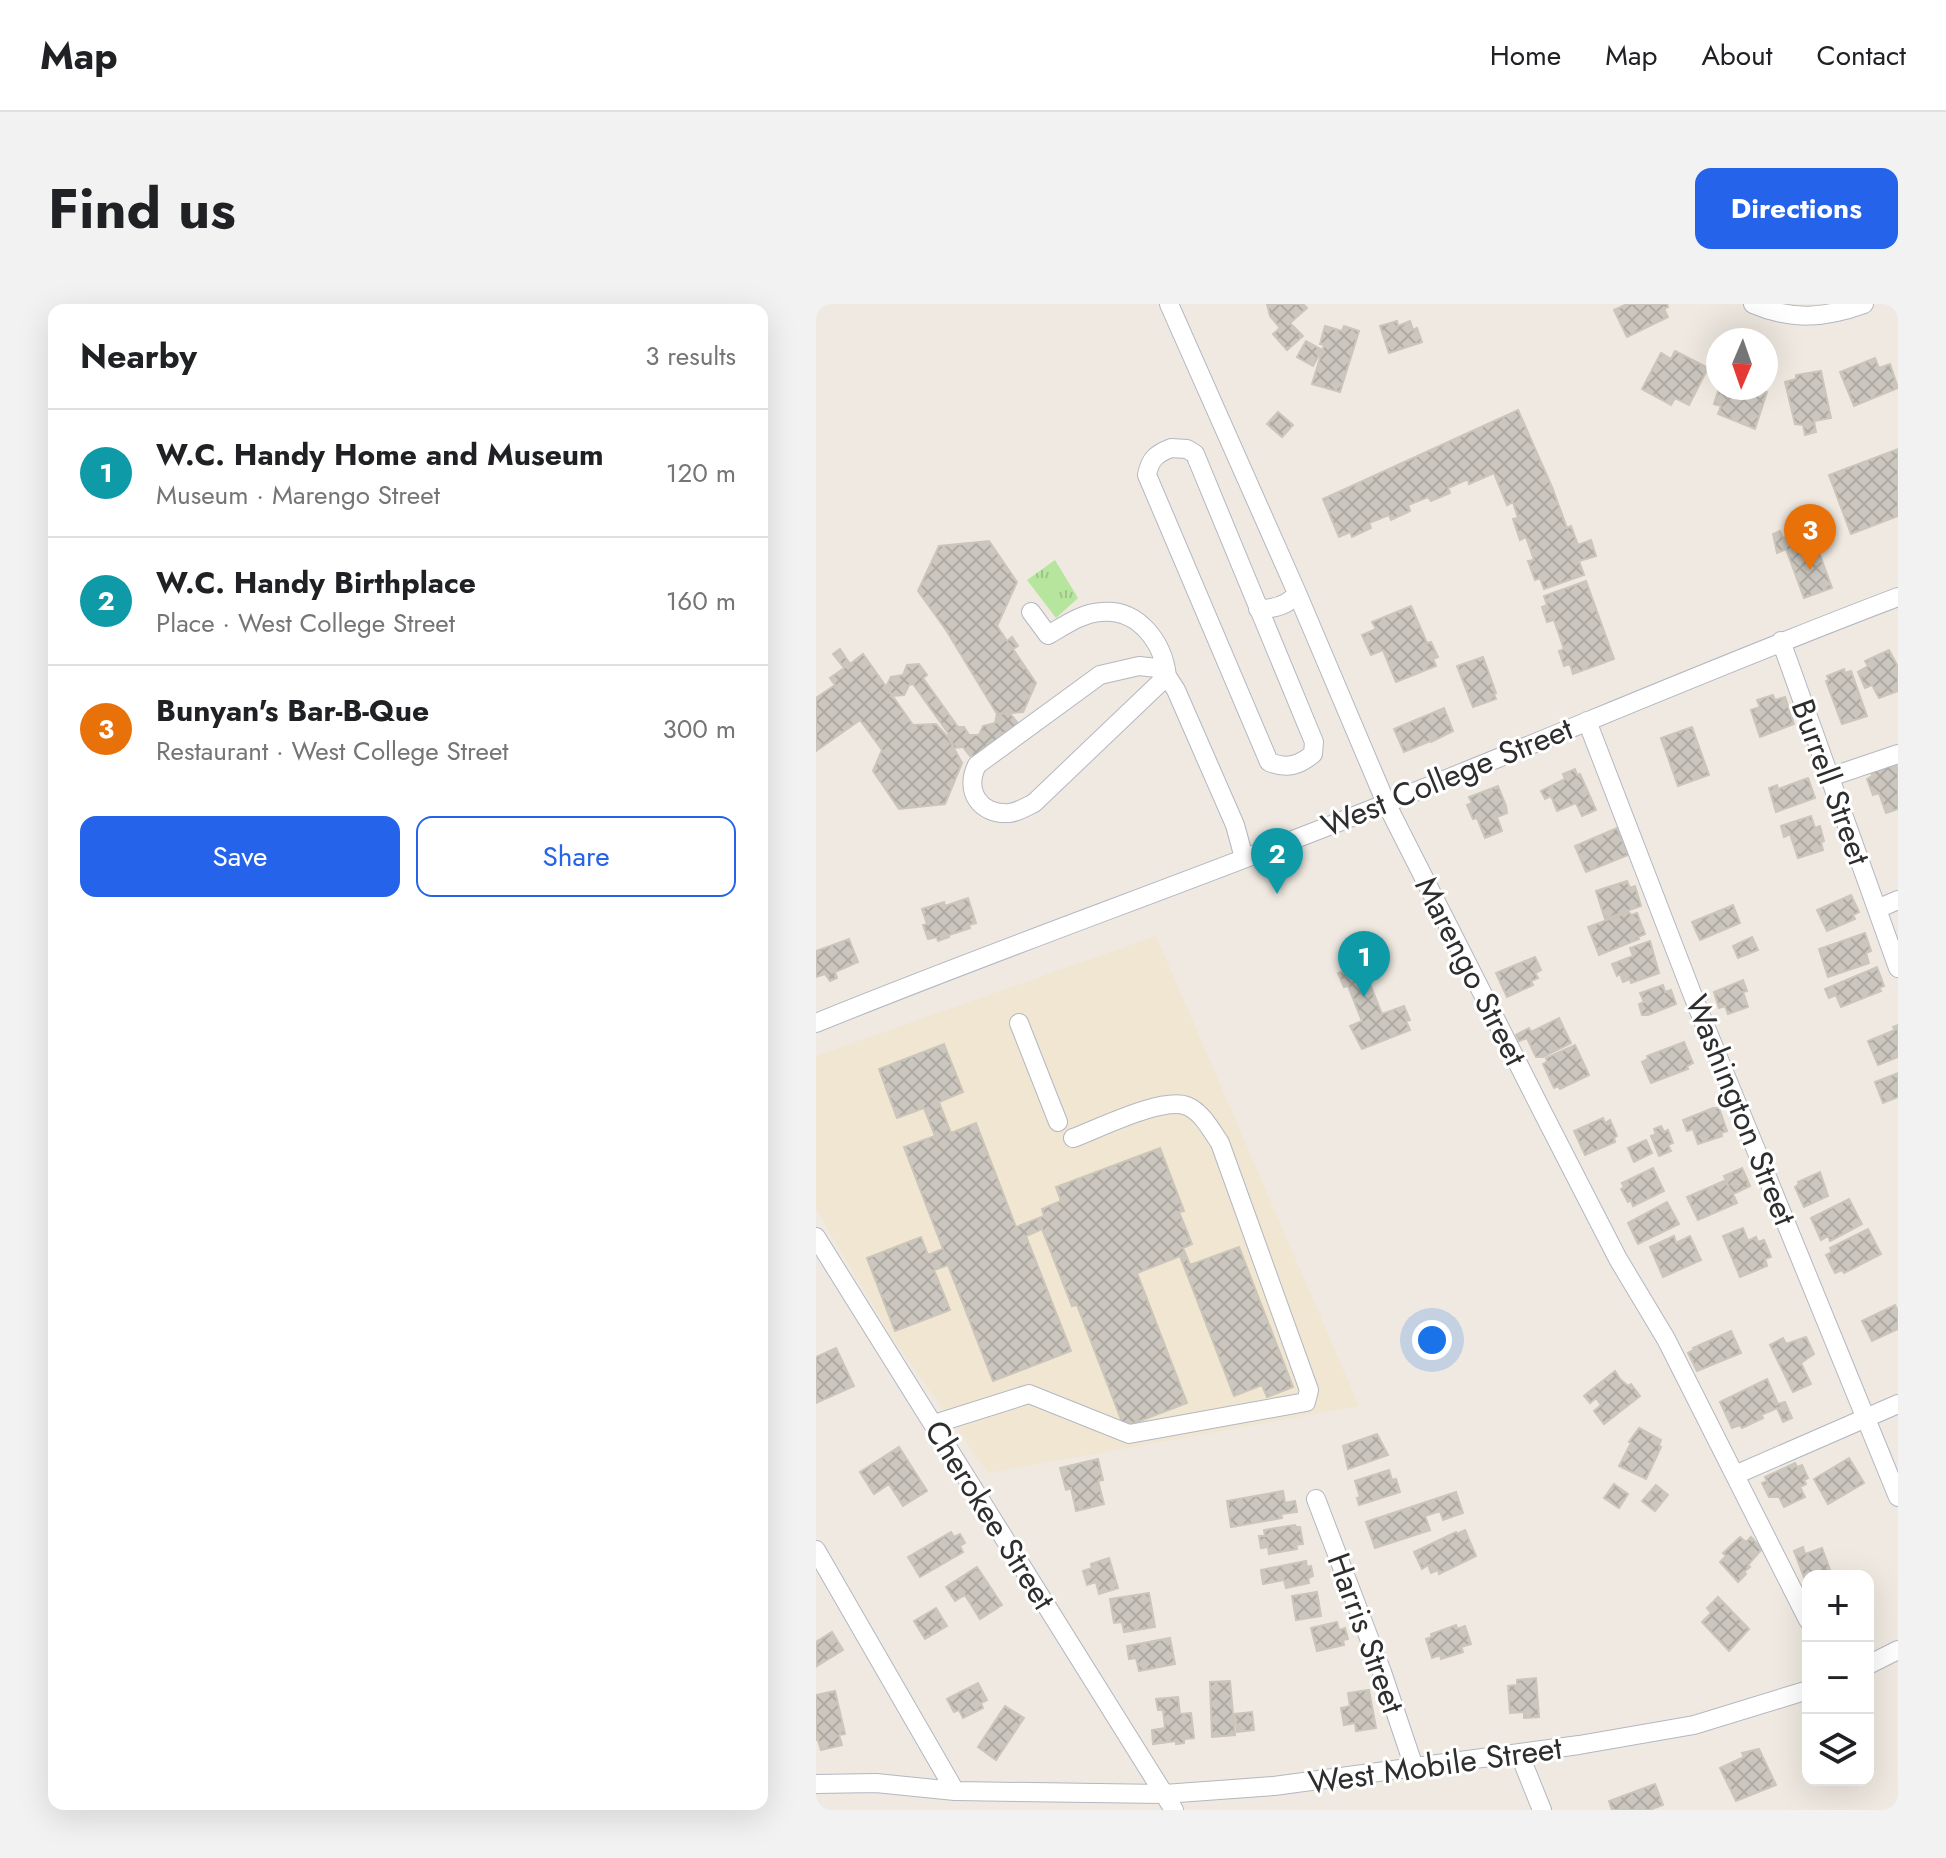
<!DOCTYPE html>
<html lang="en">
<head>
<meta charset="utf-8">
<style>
	:root { --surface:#fff; --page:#f2f2f2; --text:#202124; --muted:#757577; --line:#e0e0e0; --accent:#2563eb }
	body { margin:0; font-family:Jost,sans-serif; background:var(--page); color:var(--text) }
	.controls { position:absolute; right:24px; bottom:24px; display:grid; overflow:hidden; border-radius:16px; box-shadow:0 8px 32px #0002 }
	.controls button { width:72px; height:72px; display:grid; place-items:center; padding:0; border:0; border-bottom:2px solid var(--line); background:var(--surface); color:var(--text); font:40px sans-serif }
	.compass { position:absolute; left:890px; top:24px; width:72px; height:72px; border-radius:50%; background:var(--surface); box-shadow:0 8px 32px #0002; rotate:182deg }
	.you { position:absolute; left:616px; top:1036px; width:28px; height:28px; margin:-20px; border:6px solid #fff; border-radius:50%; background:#1a73e8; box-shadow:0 0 0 12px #1a73e833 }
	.badge { display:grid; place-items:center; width:52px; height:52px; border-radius:50%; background:var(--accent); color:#fff; font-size:26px; font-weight:700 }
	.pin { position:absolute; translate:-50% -66px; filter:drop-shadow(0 2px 4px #0008) }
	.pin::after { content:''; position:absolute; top:42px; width:28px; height:24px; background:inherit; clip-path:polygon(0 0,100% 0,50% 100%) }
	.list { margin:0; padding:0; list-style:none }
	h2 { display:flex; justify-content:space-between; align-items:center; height:104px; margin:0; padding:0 32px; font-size:34px }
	h2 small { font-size:26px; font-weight:400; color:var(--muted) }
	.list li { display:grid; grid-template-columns:52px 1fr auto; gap:24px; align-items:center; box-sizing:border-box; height:128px; padding:0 32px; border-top:2px solid var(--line) }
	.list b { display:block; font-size:30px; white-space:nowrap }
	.list p { margin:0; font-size:26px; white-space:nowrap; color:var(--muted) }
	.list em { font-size:26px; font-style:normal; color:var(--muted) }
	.actions { display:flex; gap:16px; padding:24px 32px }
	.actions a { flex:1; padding:18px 0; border:2px solid var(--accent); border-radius:16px; text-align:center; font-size:28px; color:var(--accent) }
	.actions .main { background:var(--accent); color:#fff }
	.icon { flex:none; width:44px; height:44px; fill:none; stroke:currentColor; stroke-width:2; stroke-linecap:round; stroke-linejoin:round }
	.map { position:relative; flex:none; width:1082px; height:1506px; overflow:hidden; border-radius:16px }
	header { display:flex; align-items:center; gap:48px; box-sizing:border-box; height:112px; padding:0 40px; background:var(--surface); border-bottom:2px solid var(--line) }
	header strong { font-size:38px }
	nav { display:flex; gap:44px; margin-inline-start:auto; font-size:28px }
	.intro { display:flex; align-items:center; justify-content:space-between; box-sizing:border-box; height:192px; padding:0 48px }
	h1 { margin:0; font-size:56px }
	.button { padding:20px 36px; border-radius:16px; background:var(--accent); color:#fff; font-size:28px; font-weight:700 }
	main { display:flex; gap:48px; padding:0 48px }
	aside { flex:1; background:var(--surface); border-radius:16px; box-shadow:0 8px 32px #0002 }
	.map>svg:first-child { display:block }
</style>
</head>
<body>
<header>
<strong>Map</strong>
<nav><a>Home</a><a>Map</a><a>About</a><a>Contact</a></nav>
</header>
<div class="intro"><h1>Find us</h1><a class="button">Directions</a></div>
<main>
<aside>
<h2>Nearby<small>3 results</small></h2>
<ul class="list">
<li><span class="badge" style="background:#0f9aa8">1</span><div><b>W.C. Handy Home and Museum</b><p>Museum · Marengo Street</p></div><em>120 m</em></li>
<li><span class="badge" style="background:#0f9aa8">2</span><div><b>W.C. Handy Birthplace</b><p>Place · West College Street</p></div><em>160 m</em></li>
<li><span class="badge" style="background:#e8710a">3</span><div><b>Bunyan's Bar-B-Que</b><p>Restaurant · West College Street</p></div><em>300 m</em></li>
</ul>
<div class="actions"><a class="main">Save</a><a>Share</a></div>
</aside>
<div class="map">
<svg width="1082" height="1506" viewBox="0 0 1082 1506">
	<defs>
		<pattern id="park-tufts" width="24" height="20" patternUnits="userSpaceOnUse" patternTransform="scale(2)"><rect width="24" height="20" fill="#b6e59e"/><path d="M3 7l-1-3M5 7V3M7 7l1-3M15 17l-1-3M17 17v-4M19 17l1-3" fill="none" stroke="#9dc588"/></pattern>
		<pattern id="building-cross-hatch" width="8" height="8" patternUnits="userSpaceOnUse" patternTransform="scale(2)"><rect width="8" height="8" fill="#cbc7bf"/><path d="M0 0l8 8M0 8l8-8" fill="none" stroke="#afaba4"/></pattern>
	</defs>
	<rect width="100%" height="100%" fill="#efe9e1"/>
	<path fill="#f0e6d1" d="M 340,632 L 543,1102 L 172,1169 L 75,1032 L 0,905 L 0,752 Z"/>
	<path fill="url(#park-tufts)" d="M 239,256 L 262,294 L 240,314 L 211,276 Z"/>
	<path fill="url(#building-cross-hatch)" stroke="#cbc5ba" stroke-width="2" d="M 451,0 L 487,0 L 491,4 L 474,19 L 487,32 L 471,46 L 457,30 L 464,24 L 454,12 Z
		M 811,0 L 851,0 L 852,3 L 848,5 L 852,13 L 811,33 L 798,6 Z
		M 581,17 L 582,22 L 594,17 L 597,26 L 601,24 L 606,38 L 573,49 L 564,22 Z
		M 509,22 L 526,27 L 528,22 L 543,27 L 524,88 L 496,80 L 508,41 L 504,40 Z
		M 490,37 L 506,46 L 497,62 L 481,53 Z
		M 859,47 L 892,64 L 873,101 L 859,94 L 855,101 L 826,85 L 845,49 L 855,55 Z
		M 1059,54 L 1063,64 L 1074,60 L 1082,84 L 1038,102 L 1024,68 Z
		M 1005,67 L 1015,114 L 998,117 L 1000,128 L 989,131 L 987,121 L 979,120 L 969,78 L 980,75 L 980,71 Z
		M 903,84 L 940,84 L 951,88 L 939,125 L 902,110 L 905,102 L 898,100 Z
		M 702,106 L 736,183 L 751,224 L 755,222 L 762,241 L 775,236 L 780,252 L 763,257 L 768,271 L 728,285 L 724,274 L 719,276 L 712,257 L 718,256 L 710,233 L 704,236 L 697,215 L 702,214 L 697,198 L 691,201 L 678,169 L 653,180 L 652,175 L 632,184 L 634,189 L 615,197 L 612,193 L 592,201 L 594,207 L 575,216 L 573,211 L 553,219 L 555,224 L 536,233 L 534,228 L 523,233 L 507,195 Z
		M 462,108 L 477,121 L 466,133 L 451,120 Z
		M 1082,145 L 1082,212 L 1035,230 L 1013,171 Z
		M 994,224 L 1016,284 L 988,294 L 970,245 L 961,249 L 957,230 L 964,227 L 967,234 Z
		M 173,237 L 201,278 L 181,322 L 191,337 L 196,333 L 202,342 L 197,345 L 220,379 L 207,408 L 181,410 L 130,326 L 102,287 L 123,242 Z
		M 770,277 L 798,355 L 757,370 L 754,360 L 748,362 L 743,347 L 748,345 L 738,316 L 731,318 L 726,303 L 731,301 L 728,292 Z
		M 595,302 L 611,339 L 615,338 L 622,353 L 617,355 L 620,362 L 580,378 L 567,346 L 555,351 L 546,331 L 560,325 L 556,318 Z
		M 24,345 L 34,360 L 47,350 L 97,421 L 120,420 L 132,433 L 146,459 L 129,500 L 83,505 L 57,467 L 66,446 L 44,416 L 0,447 L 0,394 L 19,381 L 14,374 L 28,364 L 17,350 Z
		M 1073,346 L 1082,363 L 1082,387 L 1063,394 L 1056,381 L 1049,384 L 1042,368 L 1052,362 L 1049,357 Z
		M 667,353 L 680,389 L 678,390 L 680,395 L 657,403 L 641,362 Z
		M 103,360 L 111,371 L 107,374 L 142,423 L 148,423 L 153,431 L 163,431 L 167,422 L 179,419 L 181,410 L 193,408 L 201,418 L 196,429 L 186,429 L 181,440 L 171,441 L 165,451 L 154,452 L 147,443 L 138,444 L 132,429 L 97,380 L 93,381 L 88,391 L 76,392 L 70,383 L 75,373 L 87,371 L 91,361 Z
		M 1028,365 L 1029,369 L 1035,367 L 1051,412 L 1026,420 L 1010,377 L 1013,376 L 1011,372 Z
		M 957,391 L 959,396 L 969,393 L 978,420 L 944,433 L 935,406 L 944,403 L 941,396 Z
		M 628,404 L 637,427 L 615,438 L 614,437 L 588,448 L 578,425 Z
		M 876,423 L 893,471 L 862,482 L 845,434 Z
		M 1079,459 L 1082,465 L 1082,505 L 1070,509 L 1063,489 L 1057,491 L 1051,475 L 1056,472 L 1055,468 Z
		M 759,465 L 761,471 L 764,470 L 780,506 L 766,512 L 760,499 L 741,507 L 735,492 L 729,495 L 725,487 L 749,475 L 747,470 Z
		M 992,474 L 999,494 L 960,508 L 953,484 L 961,481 L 962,485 Z
		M 682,482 L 690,502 L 691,509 L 681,513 L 686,527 L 669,534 L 661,514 L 657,515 L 651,501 L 656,499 L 653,493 Z
		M 995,512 L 999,524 L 1004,522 L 1008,537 L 1005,538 L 1007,546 L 982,554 L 974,530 L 968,533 L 965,522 Z
		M 801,524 L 812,551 L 770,568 L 759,542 Z
		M 811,577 L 814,584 L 819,582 L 825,602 L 789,615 L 780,587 Z
		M 1035,591 L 1043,608 L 1037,611 L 1039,615 L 1011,627 L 1001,606 Z
		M 152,594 L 160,619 L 153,621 L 154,624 L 133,631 L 133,633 L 122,637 L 121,633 L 112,635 L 107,621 L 111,620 L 106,605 L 128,598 L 129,602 Z
		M 917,601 L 924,619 L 884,636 L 876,618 Z
		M 813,608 L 815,611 L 821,609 L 829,630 L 822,633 L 823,635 L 783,651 L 772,623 Z
		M 1049,629 L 1055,647 L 1050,649 L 1053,659 L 1012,673 L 1003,645 Z
		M 936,633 L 942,646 L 922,654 L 917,642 Z
		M 33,635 L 42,658 L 19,668 L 21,674 L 14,677 L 9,670 L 0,673 L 0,647 Z
		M 834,637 L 843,669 L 815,679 L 814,675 L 807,678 L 804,670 L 801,672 L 796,660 L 817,652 L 814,644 Z
		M 719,653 L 725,666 L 719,669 L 722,674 L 715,677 L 717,681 L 691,693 L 680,669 Z
		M 551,654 L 558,670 L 551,673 L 566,710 L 588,702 L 594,716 L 590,717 L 594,726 L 546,745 L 534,722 L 546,717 L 532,682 L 528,683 L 522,669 L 535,664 L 534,661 Z
		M 1061,663 L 1068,682 L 1063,684 L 1065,687 L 1025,703 L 1020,691 L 1013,694 L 1009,685 Z
		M 927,676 L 931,687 L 927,688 L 932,703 L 912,710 L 909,702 L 903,704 L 898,688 Z
		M 847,681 L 849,688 L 855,686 L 860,700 L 832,711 L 826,711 L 823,700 L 828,698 L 824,689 Z
		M 743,714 L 755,739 L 727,753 L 720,753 L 711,734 L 703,737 L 700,731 L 713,724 L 715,728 Z
		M 1082,721 L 1082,753 L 1062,761 L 1052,737 L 1079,726 L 1077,723 Z
		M 868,738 L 877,759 L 871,762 L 872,765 L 835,779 L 826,758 L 832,755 L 831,752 Z
		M 128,740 L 147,788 L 123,798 L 135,829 L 160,819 L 200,923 L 228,912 L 226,905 L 245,897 L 240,883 L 344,844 L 368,907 L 363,908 L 376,940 L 367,944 L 374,961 L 423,943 L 477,1083 L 451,1093 L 446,1081 L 418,1092 L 364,952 L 321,969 L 371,1099 L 308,1123 L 261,1001 L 256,1002 L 226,925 L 210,932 L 255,1047 L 177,1077 L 132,961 L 118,966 L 134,1006 L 79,1027 L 51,954 L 105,933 L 112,951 L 127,945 L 88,843 L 119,832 L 108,804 L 81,814 L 63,765 Z
		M 759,741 L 773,771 L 744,785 L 742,782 L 738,784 L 727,760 L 731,758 L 730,754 Z
		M 1082,769 L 1082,793 L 1067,799 L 1059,778 Z
		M 897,804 L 903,804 L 911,827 L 905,829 L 906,832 L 882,840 L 877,825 L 871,827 L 867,816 Z
		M 787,814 L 789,819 L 794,816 L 801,832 L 798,834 L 799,838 L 769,851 L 758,827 Z
		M 845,822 L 848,828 L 852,826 L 857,839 L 852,841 L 855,847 L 843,852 L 835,832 L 840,830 L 838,825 Z
		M 830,836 L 836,849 L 818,858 L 812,844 Z
		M 837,864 L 848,887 L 817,902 L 815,896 L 812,898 L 805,885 L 808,883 L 806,879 Z
		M 926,864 L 934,882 L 917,890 L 921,899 L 882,916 L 871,893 L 908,877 L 913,883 L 908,872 Z
		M 1004,868 L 1012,892 L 988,903 L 979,883 L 983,880 L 982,878 Z
		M 1033,895 L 1046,920 L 1014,937 L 1012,932 L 1005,936 L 995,914 Z
		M 851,898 L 863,920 L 822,940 L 812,919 Z
		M 927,924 L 932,937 L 940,933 L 942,938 L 948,936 L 955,953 L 949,955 L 951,962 L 924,973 L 907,932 Z
		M 1052,925 L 1065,950 L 1028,969 L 1026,966 L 1019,969 L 1010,951 L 1016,948 L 1014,944 Z
		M 858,932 L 860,939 L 874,932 L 885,956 L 847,973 L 834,943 Z
		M 1079,1001 L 1082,1007 L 1082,1025 L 1056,1037 L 1046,1017 Z
		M 915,1027 L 925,1049 L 881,1067 L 872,1049 L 878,1046 L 877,1044 Z
		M 990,1033 L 998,1050 L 985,1059 L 995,1080 L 977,1088 L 954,1041 L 967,1034 L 970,1040 Z
		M 20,1044 L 38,1082 L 0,1099 L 0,1053 Z
		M 799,1067 L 804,1075 L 812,1082 L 815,1080 L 824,1092 L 788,1120 L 778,1107 L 785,1101 L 780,1094 L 774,1099 L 768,1092 Z
		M 951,1075 L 962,1100 L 969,1098 L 976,1114 L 967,1118 L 961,1104 L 945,1111 L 947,1114 L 926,1124 L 924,1121 L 916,1124 L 904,1098 Z
		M 823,1124 L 845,1136 L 843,1141 L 845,1143 L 830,1175 L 803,1162 L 815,1139 L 813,1138 Z
		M 561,1130 L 572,1151 L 532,1165 L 527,1142 Z
		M 83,1143 L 111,1187 L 87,1202 L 73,1180 L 58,1190 L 44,1168 Z
		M 1033,1154 L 1048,1179 L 1012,1200 L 998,1175 Z
		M 282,1155 L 287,1176 L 282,1177 L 288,1200 L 260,1207 L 255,1184 L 250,1186 L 244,1164 Z
		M 979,1159 L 981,1163 L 986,1161 L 992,1174 L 988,1176 L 990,1180 L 984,1183 L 989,1193 L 968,1203 L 963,1193 L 953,1193 L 946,1179 L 951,1177 L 949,1173 Z
		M 573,1166 L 576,1176 L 580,1175 L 584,1188 L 543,1201 L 541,1194 L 544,1193 L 539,1177 Z
		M 798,1180 L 812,1190 L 803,1204 L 788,1194 Z
		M 840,1181 L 852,1191 L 839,1207 L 826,1197 Z
		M 467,1187 L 469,1199 L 479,1197 L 481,1208 L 465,1210 L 466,1214 L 415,1223 L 411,1197 Z
		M 640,1188 L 647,1209 L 627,1216 L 624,1207 L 609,1212 L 614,1226 L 559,1244 L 550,1218 Z
		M 479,1221 L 480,1223 L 484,1223 L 487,1240 L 480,1241 L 481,1245 L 453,1250 L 452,1243 L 445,1244 L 443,1232 L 449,1232 L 448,1226 Z
		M 649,1226 L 660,1252 L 623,1270 L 622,1266 L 615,1269 L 612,1261 L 606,1265 L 598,1248 L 640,1228 L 641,1230 Z
		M 135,1228 L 138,1233 L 144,1230 L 149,1239 L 144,1242 L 147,1248 L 104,1273 L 92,1253 Z
		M 924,1233 L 930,1238 L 935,1233 L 946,1245 L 932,1261 L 934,1263 L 928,1268 L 930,1270 L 922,1278 L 904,1258 L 910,1252 L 907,1249 Z
		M 987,1243 L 989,1250 L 1006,1244 L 1014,1266 L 1011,1267 L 1013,1272 L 992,1272 L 989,1276 L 978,1247 Z
		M 293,1254 L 302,1284 L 283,1290 L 280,1278 L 271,1281 L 267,1267 L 276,1264 L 275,1260 Z
		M 490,1257 L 491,1263 L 495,1262 L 497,1272 L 492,1274 L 493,1279 L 470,1284 L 468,1276 L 447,1280 L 445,1266 Z
		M 161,1263 L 186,1301 L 164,1315 L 149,1291 L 139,1297 L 130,1283 Z
		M 501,1288 L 505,1312 L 480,1316 L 476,1292 Z
		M 333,1289 L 339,1323 L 308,1328 L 306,1318 L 298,1319 L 294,1295 Z
		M 902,1293 L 933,1325 L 913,1347 L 886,1318 L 895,1309 L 891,1304 Z
		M 120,1304 L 131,1322 L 109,1335 L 98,1317 Z
		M 521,1318 L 523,1326 L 529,1324 L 532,1335 L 527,1336 L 528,1341 L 501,1347 L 495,1324 Z
		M 640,1321 L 641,1325 L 649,1322 L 655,1340 L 645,1343 L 647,1348 L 625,1355 L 624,1351 L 616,1354 L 610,1335 L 616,1333 L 615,1330 Z
		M 16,1328 L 27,1346 L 1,1362 L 0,1338 Z
		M 354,1334 L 359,1360 L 323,1367 L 320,1354 L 313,1355 L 311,1342 Z
		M 720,1374 L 723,1413 L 708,1414 L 708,1408 L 694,1409 L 692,1382 L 701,1381 L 701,1376 Z
		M 414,1377 L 419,1431 L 396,1433 L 394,1378 Z
		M 162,1379 L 171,1396 L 165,1399 L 167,1404 L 147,1414 L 143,1406 L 138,1408 L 131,1395 Z
		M 553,1386 L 560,1424 L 540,1427 L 539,1419 L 528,1421 L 525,1404 L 534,1402 L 532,1389 Z
		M 19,1387 L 29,1430 L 23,1431 L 26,1441 L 5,1446 L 2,1436 L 0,1436 L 0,1391 Z
		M 362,1393 L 364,1410 L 375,1409 L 378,1434 L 368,1435 L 368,1439 L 360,1440 L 360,1437 L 337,1440 L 336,1426 L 349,1424 L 347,1406 L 342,1406 L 340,1395 Z
		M 189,1402 L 208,1414 L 180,1456 L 162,1443 Z
		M 436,1408 L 438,1426 L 421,1428 L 419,1410 Z
		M 943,1445 L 960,1481 L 920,1497 L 904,1464 L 928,1453 L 926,1449 Z
		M 839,1480 L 847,1501 L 833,1506 L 796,1506 L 793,1497 Z"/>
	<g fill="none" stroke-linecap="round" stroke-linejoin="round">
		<defs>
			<path id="minor" d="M 353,0 L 481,289 L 570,499 L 727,809 L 802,955 L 850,1035 L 992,1316
				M 937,0 C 976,17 1009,14 1048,0
				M 355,144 L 371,145 L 379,150 L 498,438 L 497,450 C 482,462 471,465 453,458 L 331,171 C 334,155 340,150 355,144 Z
				M 442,305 C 458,305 473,301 481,289
				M 215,308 L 232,331 C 248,322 266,309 285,308 C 323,304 347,339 351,372
				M 965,337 L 1082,664
				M 351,372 L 218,499 C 210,503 202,508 193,509 C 164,511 148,487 161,461 L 284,371 L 323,362 L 341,364 L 351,372 L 360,386 L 419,521 L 428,554
				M 771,417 L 877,692 L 1082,1193
				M 1014,473 L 1082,450
				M 1061,605 L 1082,596
				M 0,719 C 189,642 382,575 571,499 C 742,431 910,358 1082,293
				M 203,719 L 242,818
				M 0,933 L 358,1506
				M 118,1120 L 213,1090 L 313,1130 L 490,1098 L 493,1086 L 404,839 C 395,826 386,808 371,802 C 347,792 282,825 257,834
				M 919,1171 L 1082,1100
				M 500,1195 L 566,1368 L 598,1463
				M 0,1246 L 139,1487
				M 1052,1361 L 1082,1346
				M 703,1449 L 726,1506
				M 0,1480 L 60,1479 L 139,1487 L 348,1490 L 458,1482 L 763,1441 L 878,1421 L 992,1386"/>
		</defs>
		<use href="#minor" stroke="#b4b7c1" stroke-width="20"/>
		<use href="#minor" stroke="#fff" stroke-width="18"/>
	</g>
	<g text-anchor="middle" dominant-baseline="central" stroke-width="6" stroke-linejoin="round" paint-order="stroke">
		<g font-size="32" fill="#2e2e2e" stroke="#fff">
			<text transform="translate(631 473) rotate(-22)">West College Street</text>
			<text transform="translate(1015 478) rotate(70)">Burrell Street</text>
			<text transform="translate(655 667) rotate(63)">Marengo Street</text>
			<text transform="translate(925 806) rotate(68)">Washington Street</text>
			<text transform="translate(174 1211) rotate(58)">Cherokee Street</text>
			<text transform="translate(550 1329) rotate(70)">Harris Street</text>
			<text transform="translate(619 1461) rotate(-8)">West Mobile Street</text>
		</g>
	</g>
</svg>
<div class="controls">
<button>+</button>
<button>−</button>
<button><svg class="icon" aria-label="layers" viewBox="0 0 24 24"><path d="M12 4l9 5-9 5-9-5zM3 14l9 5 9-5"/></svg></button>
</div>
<svg class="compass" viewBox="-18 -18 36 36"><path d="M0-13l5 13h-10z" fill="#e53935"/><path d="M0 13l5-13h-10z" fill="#757577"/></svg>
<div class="you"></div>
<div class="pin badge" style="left:548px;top:693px;background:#0f9aa8">1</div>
<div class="pin badge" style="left:461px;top:590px;background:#0f9aa8">2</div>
<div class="pin badge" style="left:994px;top:266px;background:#e8710a">3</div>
</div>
</main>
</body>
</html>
